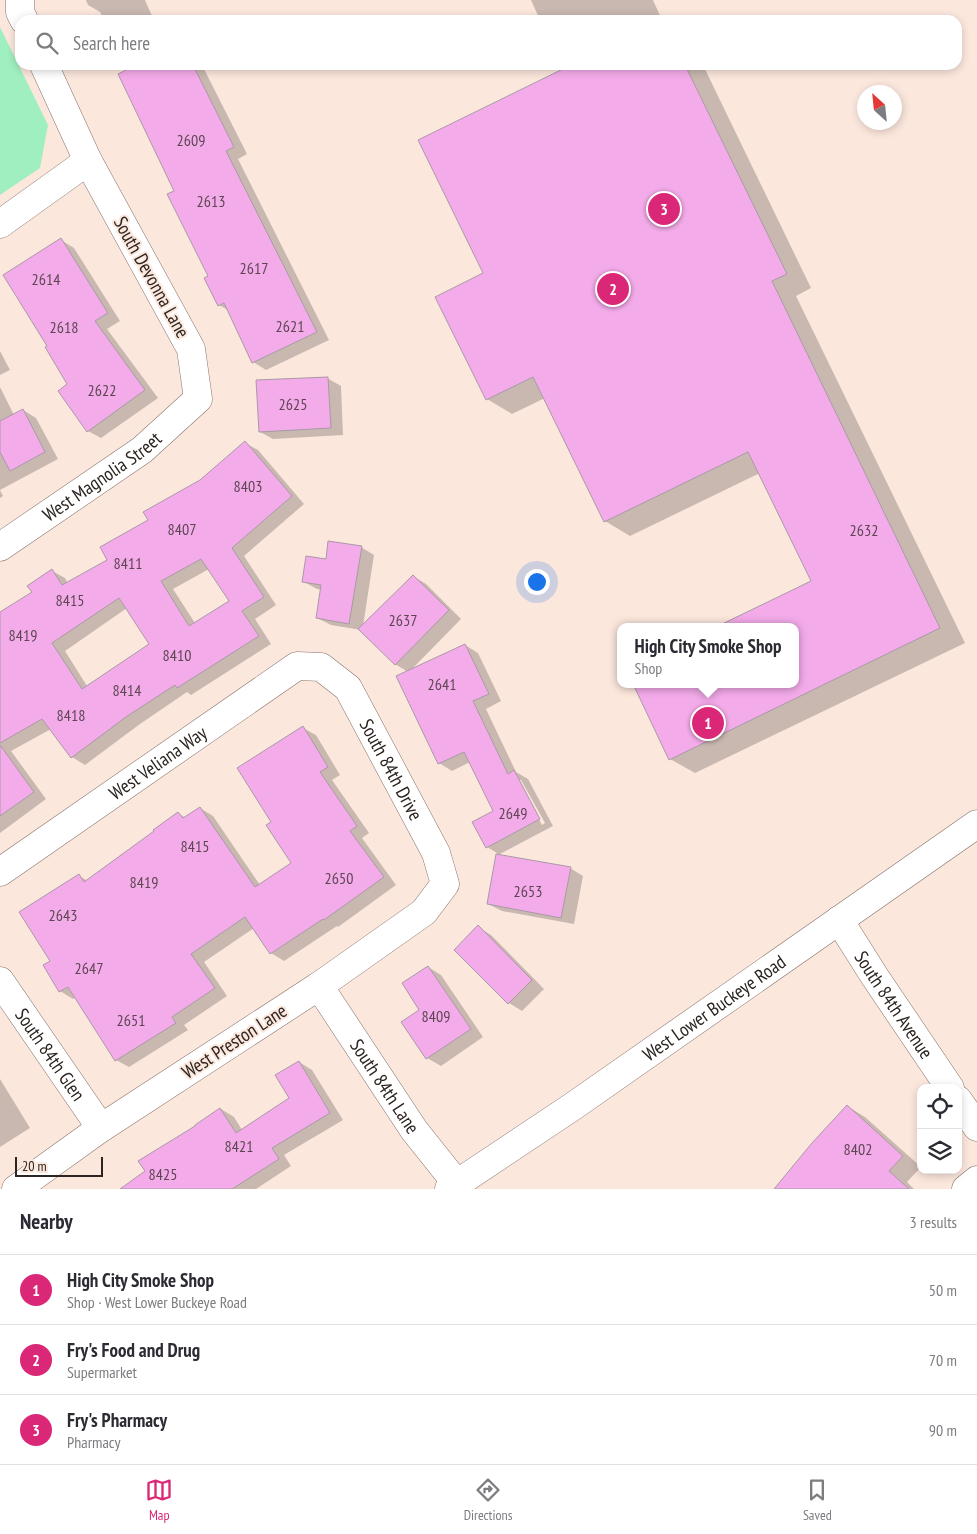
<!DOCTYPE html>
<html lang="en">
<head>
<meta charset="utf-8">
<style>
	:root { --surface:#fff; --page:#f7f7f7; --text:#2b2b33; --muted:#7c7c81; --line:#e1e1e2; --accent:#db2777 }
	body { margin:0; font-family:"PT Sans Narrow",sans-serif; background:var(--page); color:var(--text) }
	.controls { position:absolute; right:15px; bottom:15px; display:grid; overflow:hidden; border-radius:10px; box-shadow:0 2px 8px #0003 }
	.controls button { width:45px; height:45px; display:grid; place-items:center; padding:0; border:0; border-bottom:1px solid var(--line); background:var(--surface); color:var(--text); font:25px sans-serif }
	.compass { position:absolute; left:857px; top:85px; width:45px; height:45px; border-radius:50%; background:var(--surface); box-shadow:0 2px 8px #0003; rotate:333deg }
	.scale { position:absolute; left:15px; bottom:12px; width:88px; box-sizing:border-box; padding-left:5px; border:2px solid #2b2420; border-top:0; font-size:14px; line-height:18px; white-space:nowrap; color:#2b2420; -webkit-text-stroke:4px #fce7dd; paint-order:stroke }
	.you { position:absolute; left:536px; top:581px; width:18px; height:18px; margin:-12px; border:4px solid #fff; border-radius:50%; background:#1a73e8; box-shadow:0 0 0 8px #1a73e833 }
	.badge { display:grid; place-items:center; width:32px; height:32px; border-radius:50%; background:var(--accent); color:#fff; font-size:16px; font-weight:700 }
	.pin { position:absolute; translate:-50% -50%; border:2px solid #fff; box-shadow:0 1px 5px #0006 }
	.popup { position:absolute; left:617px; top:623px; width:182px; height:65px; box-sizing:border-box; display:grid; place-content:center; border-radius:10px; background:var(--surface); filter:drop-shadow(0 1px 4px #0005); font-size:16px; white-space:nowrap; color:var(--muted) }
	.popup b { font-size:19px; color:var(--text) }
	.popup::after { content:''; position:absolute; left:50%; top:100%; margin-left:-10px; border:10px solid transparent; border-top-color:var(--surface) }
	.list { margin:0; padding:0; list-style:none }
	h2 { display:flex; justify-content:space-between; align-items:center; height:65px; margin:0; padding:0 20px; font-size:21px }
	h2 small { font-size:16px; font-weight:400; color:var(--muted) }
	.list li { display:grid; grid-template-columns:32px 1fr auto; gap:15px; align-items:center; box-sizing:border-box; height:70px; padding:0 20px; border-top:1px solid var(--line) }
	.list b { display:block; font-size:19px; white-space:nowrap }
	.list p { margin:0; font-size:16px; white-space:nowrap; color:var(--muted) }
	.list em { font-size:16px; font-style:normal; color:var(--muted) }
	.icon { flex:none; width:28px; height:28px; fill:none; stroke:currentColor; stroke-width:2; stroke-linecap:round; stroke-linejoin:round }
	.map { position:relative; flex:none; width:977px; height:1189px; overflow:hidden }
	.search { position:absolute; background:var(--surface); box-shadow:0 2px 8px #0003; left:15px; right:15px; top:15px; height:55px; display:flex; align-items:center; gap:12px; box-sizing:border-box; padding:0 18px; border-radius:15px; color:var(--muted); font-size:19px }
	.sheet { height:275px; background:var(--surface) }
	nav { display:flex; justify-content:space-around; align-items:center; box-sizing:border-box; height:70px; border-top:1px solid var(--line); background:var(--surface); font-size:14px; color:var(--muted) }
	nav a { display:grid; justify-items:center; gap:2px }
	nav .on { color:var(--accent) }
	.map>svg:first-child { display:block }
</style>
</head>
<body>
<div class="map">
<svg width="977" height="1189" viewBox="0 0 977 1189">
	<rect width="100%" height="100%" fill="#fce7dd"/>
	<path fill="#a0efc0" d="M 0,27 L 48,125 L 40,168 L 0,195 Z"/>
	<path fill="#0003" fill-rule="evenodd" d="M 86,0 L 145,0 L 152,16 L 144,20 L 104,20 L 100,12 L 88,5 Z
		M 531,0 L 653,0 L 662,20 L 540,20 Z
		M 139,65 L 202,65 L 247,154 L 238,159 L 329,340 L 266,370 L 253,362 L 228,310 L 219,305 L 210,276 L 176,191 Z
		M 562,65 L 703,65 L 811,288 L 796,296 L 965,643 L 695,773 L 670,759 L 796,684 L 796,627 L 813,581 L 760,473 L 630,536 L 605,521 L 545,398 L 512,414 L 487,399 L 485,274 L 564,70 Z
		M 61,240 L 74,248 L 120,321 L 107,329 L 158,398 L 101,438 L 88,431 L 69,384 L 49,346 Z
		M 0,351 L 10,370 L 0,375 Z
		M 327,378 L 341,386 L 343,435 L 273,439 L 260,432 Z
		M 0,387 L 14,415 L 23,410 L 36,418 L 58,459 L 0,490 L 3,496 L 0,498 Z
		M 245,443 L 258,450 L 304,504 L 244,556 L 276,605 L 255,619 L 271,644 L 191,695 L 187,692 L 140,724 L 85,765 L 72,757 L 51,729 L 11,751 L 46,799 L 0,833 L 0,614 L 33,592 L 52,571 L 65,578 L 68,584 L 109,561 L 150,521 L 201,481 ZM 209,569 L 230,601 L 195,623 L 173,589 ZM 127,608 L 150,644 L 87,686 L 65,651 Z
		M 361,547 L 374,555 L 363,626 L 413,576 L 426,584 L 461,619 L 410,671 L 465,645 L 478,653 L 501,701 L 486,709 L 516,772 L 528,779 L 553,826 L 498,855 L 570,868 L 583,876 L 574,924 L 502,911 L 488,904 L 497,853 L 487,847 L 494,811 L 470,762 L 452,771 L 439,763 L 408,672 L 395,664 L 361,630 L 331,625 L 317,618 L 322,590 L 317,589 L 304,582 L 327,560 ZM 518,780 L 521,780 L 545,823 L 542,825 Z
		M 303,728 L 316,735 L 340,775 L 332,780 L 369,833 L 362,838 L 396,885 L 338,927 L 337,926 L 284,961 L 271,953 L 254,928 L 204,962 L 227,996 L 184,1025 L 188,1030 L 129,1067 L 116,1060 L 76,997 L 73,999 L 60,991 L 52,961 L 79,876 L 88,881 L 179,814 L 186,818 L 200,808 L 213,816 L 260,885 L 293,863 L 273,823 Z
		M 478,927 L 491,935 L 544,989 L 522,1011 L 509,1003 Z
		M 428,967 L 441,975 L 483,1037 L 441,1066 L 427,1058 L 403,1022 L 421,1010 Z
		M 299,1062 L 312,1070 L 343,1120 L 284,1155 L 291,1166 L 256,1189 L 122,1189 L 146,1172 L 221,1109 L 234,1117 L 242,1130 L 290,1099 Z
		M 0,1079 L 30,1128 L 0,1147 Z
		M 847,1106 L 865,1117 L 921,1167 L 907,1182 L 914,1189 L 776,1189 Z"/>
	<path fill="#f4abea" stroke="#a999a6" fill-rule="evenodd" d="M 136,65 L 193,65 L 234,147 L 226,151 L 317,332 L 252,363 L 224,303 L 218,306 L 204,278 L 208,276 L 167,194 L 174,191 L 118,74 Z
		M 571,65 L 685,65 L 787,274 L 772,281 L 940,628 L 669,760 L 633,684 L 796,684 L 796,627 L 716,627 L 811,581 L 748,452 L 604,522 L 533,377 L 486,400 L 435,297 L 483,273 L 418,140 Z
		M 61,238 L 108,313 L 95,321 L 145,390 L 87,432 L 58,391 L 67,384 L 45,347 L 47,346 L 3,275 Z
		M 328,377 L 331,428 L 259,432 L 256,380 Z
		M 23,409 L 45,452 L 10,471 L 0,452 L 0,421 Z
		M 245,441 L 292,496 L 232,548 L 264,597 L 242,611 L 259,636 L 177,688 L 175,685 L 126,717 L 71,758 L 42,719 L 0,743 L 0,612 L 32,592 L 27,586 L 52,569 L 62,585 L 107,560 L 100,547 L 148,520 L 143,512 L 200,480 ZM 201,559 L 229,601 L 189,626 L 161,581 ZM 119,598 L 149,644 L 82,689 L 52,643 Z
		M 328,541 L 362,546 L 349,624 L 316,618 L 321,585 L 302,582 L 306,556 L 326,559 Z
		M 413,575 L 449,610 L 395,665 L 358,629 Z
		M 465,644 L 489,694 L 473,701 L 508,774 L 514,770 L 540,819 L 486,848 L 472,822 L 493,811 L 464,752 L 438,764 L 396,676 Z
		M 303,726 L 328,767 L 320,772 L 357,826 L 350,831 L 384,877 L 324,920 L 323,919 L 270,954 L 245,917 L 191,954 L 215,988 L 172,1017 L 176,1023 L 115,1061 L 68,987 L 59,992 L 43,965 L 50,961 L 19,912 L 79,874 L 84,882 L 154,831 L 153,830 L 178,812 L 183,818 L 200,807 L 255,887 L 291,863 L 266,825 L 271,822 L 237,768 Z
		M 0,745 L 34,792 L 0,816 Z
		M 496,854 L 571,867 L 561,918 L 487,904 Z
		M 478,925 L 532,980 L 508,1004 L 454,950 Z
		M 428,966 L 471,1029 L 426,1059 L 401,1022 L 419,1010 L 402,983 Z
		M 299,1061 L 330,1113 L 272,1148 L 279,1159 L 232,1189 L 120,1189 L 145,1171 L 138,1161 L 195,1126 L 195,1125 L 220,1108 L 236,1133 L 289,1098 L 275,1075 Z
		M 847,1105 L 903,1156 L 889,1171 L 909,1189 L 774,1189 L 812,1143 Z"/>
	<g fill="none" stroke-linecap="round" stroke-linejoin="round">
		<defs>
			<g id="minor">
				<path d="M 20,0 L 20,12 L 24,20"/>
				<path d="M 0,224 L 88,161"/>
				<path id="s1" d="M 0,547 L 142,450 L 198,399 L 191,349 L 88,161 L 44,65"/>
				<path id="s2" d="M 0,872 L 297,666 L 321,667 L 348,688 L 436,853 L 445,884 L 424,912 L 319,986 L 101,1128 L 16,1189"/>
				<path id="s3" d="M 839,920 L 875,977 L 950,1088"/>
				<path id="s4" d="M 0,981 L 101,1128"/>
				<path id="s5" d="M 319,986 L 414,1130 L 457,1184"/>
				<path d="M 958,1100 L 977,1127"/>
				<path d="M 966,1189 L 977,1180"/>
			</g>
			<g id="secondary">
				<path id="s6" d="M 449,1189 L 572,1107 L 977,824"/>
			</g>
		</defs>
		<use href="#minor" stroke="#86736b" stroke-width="29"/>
		<use href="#secondary" stroke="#86736b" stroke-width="29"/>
		<use href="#minor" stroke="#fff" stroke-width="28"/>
		<use href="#secondary" stroke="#fff" stroke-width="28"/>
	</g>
	<g text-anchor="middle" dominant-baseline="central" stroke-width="4" stroke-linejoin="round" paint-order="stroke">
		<g font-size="16" fill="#5d4652">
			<text x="191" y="140">2609</text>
			<text x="211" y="201">2613</text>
			<text x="254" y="268">2617</text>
			<text x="46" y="279">2614</text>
			<text x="290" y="326">2621</text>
			<text x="64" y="327">2618</text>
			<text x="102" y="390">2622</text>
			<text x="293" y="404">2625</text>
			<text x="248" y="486">8403</text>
			<text x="182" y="529">8407</text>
			<text x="864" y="530">2632</text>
			<text x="128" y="563">8411</text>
			<text x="70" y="600">8415</text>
			<text x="403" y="620">2637</text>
			<text x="23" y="635">8419</text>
			<text x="177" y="655">8410</text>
			<text x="442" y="684">2641</text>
			<text x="127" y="690">8414</text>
			<text x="71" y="715">8418</text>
			<text x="513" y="813">2649</text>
			<text x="195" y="846">8415</text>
			<text x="339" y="878">2650</text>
			<text x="144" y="882">8419</text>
			<text x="528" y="891">2653</text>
			<text x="63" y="915">2643</text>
			<text x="89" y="968">2647</text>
			<text x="436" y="1016">8409</text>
			<text x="131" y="1020">2651</text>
			<text x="239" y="1146">8421</text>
			<text x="858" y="1149">8402</text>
			<text x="163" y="1174">8425</text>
		</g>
		<g font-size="19" fill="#2b2420" stroke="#fce7dd">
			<text transform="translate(152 277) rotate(61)">South Devonna Lane</text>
			<text stroke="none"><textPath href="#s1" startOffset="124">West Magnolia Street</textPath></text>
			<text stroke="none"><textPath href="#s2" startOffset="192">West Veliana Way</textPath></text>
			<text stroke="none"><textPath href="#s2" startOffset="512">South 84th Drive</textPath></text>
			<text stroke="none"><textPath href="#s3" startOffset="101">South 84th Avenue</textPath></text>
			<text stroke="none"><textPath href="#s6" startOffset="321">West Lower Buckeye Road</textPath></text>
			<text transform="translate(234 1041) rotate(-33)">West Preston Lane</text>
			<text stroke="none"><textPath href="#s4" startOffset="89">South 84th Glen</textPath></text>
			<text stroke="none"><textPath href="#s5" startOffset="120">South 84th Lane</textPath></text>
		</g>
	</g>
</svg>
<div class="controls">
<button><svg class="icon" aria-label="locate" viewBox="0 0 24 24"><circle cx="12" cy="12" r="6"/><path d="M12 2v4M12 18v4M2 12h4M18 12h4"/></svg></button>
<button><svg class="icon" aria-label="layers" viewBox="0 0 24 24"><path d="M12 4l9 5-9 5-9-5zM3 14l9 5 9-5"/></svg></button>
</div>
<svg class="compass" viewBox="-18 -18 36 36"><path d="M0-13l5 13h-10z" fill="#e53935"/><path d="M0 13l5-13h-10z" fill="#7c7c81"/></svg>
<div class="scale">20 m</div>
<div class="you"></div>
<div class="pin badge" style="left:708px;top:723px">1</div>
<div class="popup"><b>High City Smoke Shop</b>Shop</div>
<div class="pin badge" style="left:613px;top:289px">2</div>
<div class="pin badge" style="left:664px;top:209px">3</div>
<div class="search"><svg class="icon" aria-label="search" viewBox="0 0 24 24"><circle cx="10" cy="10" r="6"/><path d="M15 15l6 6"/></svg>Search here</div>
</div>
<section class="sheet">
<h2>Nearby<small>3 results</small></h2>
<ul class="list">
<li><span class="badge">1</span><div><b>High City Smoke Shop</b><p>Shop · West Lower Buckeye Road</p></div><em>50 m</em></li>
<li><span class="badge">2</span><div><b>Fry's Food and Drug</b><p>Supermarket</p></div><em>70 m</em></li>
<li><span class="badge">3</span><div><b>Fry's Pharmacy</b><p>Pharmacy</p></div><em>90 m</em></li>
</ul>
</section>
<nav>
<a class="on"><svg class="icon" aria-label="map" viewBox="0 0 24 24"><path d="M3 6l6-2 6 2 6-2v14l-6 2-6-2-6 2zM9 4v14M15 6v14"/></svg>Map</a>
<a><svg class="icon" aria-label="directions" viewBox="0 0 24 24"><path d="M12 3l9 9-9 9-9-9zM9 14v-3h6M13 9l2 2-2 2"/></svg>Directions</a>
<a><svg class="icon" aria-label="saved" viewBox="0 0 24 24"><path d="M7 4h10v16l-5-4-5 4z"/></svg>Saved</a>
</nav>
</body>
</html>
